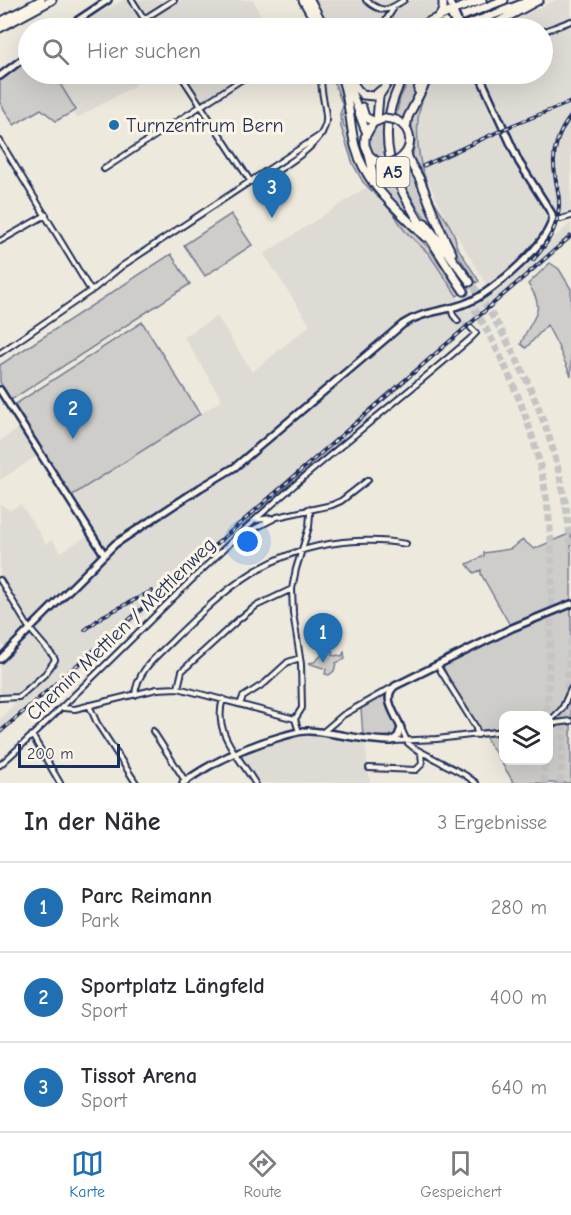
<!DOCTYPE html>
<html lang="de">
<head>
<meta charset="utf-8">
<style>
	:root { --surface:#fff; --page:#f7f7f7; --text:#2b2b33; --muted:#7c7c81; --line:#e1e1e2; --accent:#1f6fb2 }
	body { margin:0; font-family:"Comic Neue",sans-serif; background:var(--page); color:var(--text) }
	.controls { position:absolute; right:18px; bottom:18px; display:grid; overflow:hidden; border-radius:12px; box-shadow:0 6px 24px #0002 }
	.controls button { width:54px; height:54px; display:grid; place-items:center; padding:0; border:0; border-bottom:2px solid var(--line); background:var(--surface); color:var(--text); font:30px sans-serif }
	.scale { position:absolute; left:18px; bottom:15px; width:102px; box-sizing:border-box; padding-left:6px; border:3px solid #1b2f5e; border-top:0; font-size:16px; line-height:21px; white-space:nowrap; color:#1b2f5e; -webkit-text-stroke:4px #fcf5e5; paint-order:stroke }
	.you { position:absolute; left:248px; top:542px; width:21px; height:21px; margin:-15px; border:4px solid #fff; border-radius:50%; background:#1a73e8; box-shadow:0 0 0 9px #1a73e833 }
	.badge { display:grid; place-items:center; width:39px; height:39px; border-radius:50%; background:var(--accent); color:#fff; font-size:20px; font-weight:700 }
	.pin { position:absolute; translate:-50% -50px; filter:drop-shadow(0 2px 3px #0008) }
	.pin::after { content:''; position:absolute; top:32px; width:21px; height:18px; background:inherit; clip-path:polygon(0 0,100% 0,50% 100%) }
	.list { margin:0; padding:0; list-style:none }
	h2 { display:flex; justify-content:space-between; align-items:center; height:78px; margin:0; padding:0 24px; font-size:26px }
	h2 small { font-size:20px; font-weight:400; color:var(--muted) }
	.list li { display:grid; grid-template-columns:39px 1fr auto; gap:18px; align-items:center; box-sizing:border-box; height:90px; padding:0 24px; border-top:2px solid var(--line) }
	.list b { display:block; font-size:22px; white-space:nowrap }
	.list p { margin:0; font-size:20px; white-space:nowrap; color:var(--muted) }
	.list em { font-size:20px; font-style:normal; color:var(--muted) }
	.icon { flex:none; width:33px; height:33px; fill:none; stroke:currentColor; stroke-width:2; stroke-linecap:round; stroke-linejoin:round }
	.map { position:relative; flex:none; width:571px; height:783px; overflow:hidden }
	.search { position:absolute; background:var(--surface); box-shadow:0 6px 24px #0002; left:18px; right:18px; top:18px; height:66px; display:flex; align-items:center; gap:15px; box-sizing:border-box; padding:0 21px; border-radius:33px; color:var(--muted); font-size:22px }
	.sheet { height:348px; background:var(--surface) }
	nav { display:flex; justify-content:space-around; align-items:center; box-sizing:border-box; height:84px; border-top:2px solid var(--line); background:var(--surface); font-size:16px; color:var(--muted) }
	nav a { display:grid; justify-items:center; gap:3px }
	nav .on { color:var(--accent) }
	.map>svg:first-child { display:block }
</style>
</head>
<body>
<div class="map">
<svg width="571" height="783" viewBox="0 0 571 783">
	<rect width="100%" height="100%" fill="#eee9dd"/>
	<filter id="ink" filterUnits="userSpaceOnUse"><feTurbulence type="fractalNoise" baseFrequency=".0167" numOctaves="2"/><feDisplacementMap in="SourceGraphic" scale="12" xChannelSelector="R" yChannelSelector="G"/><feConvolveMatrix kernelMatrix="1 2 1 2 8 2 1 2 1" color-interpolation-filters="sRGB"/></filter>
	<g filter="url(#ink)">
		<path fill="#dedbd4" d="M 123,0 L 253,0 L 267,28 L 73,28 Z
			M 314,0 L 438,0 L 439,3 L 435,12 L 423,17 L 413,28 L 333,28 Z
			M 556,0 L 571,0 L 571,216 L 553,219 L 542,242 L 489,289 L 445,216 L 422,168 L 417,148 L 417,132 L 422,104 L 434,80 L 440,74 L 542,74 L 542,28 L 498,28 Z
			M 54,74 L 129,74 L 136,85 L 77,118 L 73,112 L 75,110 Z
			M 180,74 L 265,74 L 201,105 Z
			M 367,187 L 421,244 L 467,311 L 571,223 L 571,240 L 368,414 L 372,419 L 311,468 L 187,574 L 141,617 L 39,703 L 31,706 L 0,735 L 0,719 L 17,701 L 0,699 L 0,656 L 5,649 L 0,640 L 0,504 L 10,510 L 21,504 L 46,544 L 52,540 L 61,552 L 87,536 L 65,500 L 222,400 L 184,337 L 217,316 L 252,372 L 310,325 L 264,254 Z
			M 22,426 L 40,454 L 0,480 L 0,441 Z
			M 306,735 L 365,743 L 370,782 L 258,783 L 241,757 L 243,753 L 264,745 Z"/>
		<path fill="#cfcdca" stroke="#757e94" stroke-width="1.5" fill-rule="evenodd" d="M 28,58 L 28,74 L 54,74 L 76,110 L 56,121 L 41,109 L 14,125 L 0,103 L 0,80 Z
			M 331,74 L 337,74 L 347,108 L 342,115 L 344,127 L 348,127 L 360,168 L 381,200 L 363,182 L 353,164 L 341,127 L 340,114 L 343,106 Z
			M 412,74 L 421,74 L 415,95 L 402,120 L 396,116 L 400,98 Z
			M 432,74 L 439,74 C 414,99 415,133 421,165 C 423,174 428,182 429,191 L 423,175 L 412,159 L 415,139 L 411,122 L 420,98 L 422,99 L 423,95 L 422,94 Z
			M 386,120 L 385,147 L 387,161 L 373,157 L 366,143 L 372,126 Z
			M 405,160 L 414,174 L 444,242 C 425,219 405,194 398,165 Z
			M 373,162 L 389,167 L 396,188 L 416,224 L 381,188 L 376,181 Z
			M 430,192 C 435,208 457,229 456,245 L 479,281 L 476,283 L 448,239 L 430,197 Z
			M 383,202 L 429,248 L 460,294 L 457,296 L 429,254 L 404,230 L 396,217 Z
			M 231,214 L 252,245 L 205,276 L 184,245 Z
			M 171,254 L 190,284 L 11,400 L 0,382 L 0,365 Z
			M 550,263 L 559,269 L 571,289 L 571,376 L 557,344 L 547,325 L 526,348 L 521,344 C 530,317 549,313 528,284 Z
			M 142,322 L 200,414 L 68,498 L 11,407 Z
			M 571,533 L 571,783 L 514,783 L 483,733 L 481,733 L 450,681 L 442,664 L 511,627 L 481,574 L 481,570 L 474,573 L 467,564 L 484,556 L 484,553 L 510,549 L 523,540 L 534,549 ZM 504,716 L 548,716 L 548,760 L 504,760 Z
			M 328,650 L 334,651 L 332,655 L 336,656 L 337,655 L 342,656 L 344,652 L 345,659 L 336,663 L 334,671 L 329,675 L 325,674 L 326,669 L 308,663 L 314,662 Z
			M 384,695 C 399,729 411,740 363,736 L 361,708 Z"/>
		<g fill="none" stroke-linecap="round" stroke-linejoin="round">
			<path stroke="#c4c4c4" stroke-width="4" stroke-dasharray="4 2" stroke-linecap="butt" d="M 458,321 L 471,328"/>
			<path stroke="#c4c4c4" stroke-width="7" stroke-dasharray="7 3.5" stroke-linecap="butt" d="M 473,286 C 527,365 565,454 571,551
				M 464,291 C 509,364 543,442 550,529 C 555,590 549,654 547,716
				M 544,783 L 545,760
				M 560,783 L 571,636"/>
			<defs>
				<path id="street" d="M 132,0 L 150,28
					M 366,0 C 382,14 388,11 404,0
					M 144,19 L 174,0
					M 381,28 L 393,9
					M 542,32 L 571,21
					M 180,74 L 251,182
					M 0,141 L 91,291
					M 104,169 L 250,74
					M 263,180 C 283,167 329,142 326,116 C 325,102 319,87 322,74
					M 553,219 L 561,219 L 571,216
					M 0,241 L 46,215
					M 451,307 L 453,315 L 458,321
					M 0,353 L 95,288 L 122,266 L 322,134
					M 257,520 L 271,518
					M 242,535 L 277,517 L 332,505 L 341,501 L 368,480
					M 0,580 L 29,628 L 53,656 L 55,660 L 45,674 L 19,697 L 0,698
					M 437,665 L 475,726 L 478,735
					M 178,688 L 182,671 L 238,620 L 256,606 L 292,589
					M 135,695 C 137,669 160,654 176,637 C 227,587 269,550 343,542 C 364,540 385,540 406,544
					M 223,699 C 212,733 240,757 255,783
					M 240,704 L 243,697 L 265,683 L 288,662 L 300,658
					M 89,705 L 97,723 L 136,783
					M 63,708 L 75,709 L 157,689 L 178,688 L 295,719
					M 295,719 L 302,708 L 301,664 L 293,613 L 292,589 L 296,569 L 309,527 L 310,514 L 308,509
					M 295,719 L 299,732
					M 548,723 L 562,709 L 571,689
					M 548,724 L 571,721
					M 401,728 L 408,743 L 414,748 L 465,775 L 476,783
					M 153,731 L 186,782
					M 323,732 L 343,715 L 391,688
					M 32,735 L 60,783
					M 394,741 L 437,739 L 504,731
					M 0,765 C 88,686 169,598 257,518 C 325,456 400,400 470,339 L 476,333 L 471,328
					M 369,768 L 416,770 L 422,764 L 421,753"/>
				<path id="secondary" d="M 449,0 L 454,12
					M 0,390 L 104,554
					M 0,659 L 115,544 L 200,488 L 235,467 L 403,324 C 425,310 446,312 469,302 C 491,293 556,239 552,214 L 519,162 L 479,74
					M 183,783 C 213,761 247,746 283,736 C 291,734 301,730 310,731 C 338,733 364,741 392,741 L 398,736 L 401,728 C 396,714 381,698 395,686 L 512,628 L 571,604"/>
				<path id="primary" d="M 66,28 L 108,0
					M 0,76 L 28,55"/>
				<path id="highway" d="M 303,0 L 319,28
					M 310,0 L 325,28
					M 454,10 L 482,0
					M 440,15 L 443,10 L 443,0
					M 0,22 L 41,0
					M 0,28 L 52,0
					M 421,28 L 428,22 L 450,12
					M 432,28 L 504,0
					M 459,28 L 532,0
					M 487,28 L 539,0
					M 340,74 C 350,97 349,122 355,146 C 366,186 398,209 425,237
					M 348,74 L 357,89 L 363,95 L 374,96 L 381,90
					M 405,74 C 370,136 392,178 426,233 C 439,252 451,272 464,291
					M 347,84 C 356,99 359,116 366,131
					M 418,90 L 422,74
					M 362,107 L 365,117 L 375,122
					M 377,120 L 379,96 L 393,74
					M 396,120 C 414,130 414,150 397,161
					M 406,128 L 408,117 L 430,74
					M 407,152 C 408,164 417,171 421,182 C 431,206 439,230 452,253
					M 369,155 L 376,161 L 387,164
					M 375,182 L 369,155 L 365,145 L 365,137 L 373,123 L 385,118
					M 425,223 L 470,282"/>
			</defs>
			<use href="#street" stroke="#1b2f5e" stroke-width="8"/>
			<use href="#secondary" stroke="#1b2f5e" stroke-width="10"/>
			<use href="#primary" stroke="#1b2f5e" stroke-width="10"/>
			<use href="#highway" stroke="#1b2f5e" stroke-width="11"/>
			<use href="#street" stroke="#fcf5e5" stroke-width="4"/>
			<use href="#secondary" stroke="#fcf5e5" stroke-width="5"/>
			<use href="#primary" stroke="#fcf5e5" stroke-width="5"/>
			<use href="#highway" stroke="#fcf5e5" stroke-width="7"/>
			<defs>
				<path id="rail" d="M 423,166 L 513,125 L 571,102
					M 533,260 C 547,244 558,228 559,206 C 560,195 556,185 555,174 C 551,153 558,132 571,116
					M 85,630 L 103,616 L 152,591
					M 0,732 L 571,236"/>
			</defs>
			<use href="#rail" stroke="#1b2f5e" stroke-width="4"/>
			<use href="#rail" stroke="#fcf5e5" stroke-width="1.5" stroke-dasharray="4.5" stroke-linecap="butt"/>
			<defs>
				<path id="secondary-bridge" d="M 455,14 L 461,28
					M 451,16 L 457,28"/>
				<path id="highway-bridge" d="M 385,118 L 396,120
					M 387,164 L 397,161"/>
			</defs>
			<use href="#secondary-bridge" stroke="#1b2f5e" stroke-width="10" stroke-linecap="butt"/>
			<use href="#highway-bridge" stroke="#1b2f5e" stroke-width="11" stroke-linecap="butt"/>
			<use href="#secondary-bridge" stroke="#fcf5e5" stroke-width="5"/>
			<use href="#highway-bridge" stroke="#fcf5e5" stroke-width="7"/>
		</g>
	</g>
	<circle fill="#1f6fb2" stroke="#fcf5e5" stroke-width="2" cx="114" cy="125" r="6"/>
	<g text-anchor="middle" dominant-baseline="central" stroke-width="6" stroke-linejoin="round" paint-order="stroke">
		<rect fill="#fcf5e5" stroke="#5e6a86" stroke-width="1.5" x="376.5" y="157" width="33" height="30" rx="4.5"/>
		<g font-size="18" font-weight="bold" fill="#1b2f5e">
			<text x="393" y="172">A5</text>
		</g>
		<g font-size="20" fill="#1b2f5e" stroke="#fcf5e5" text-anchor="start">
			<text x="126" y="125">Turnzentrum Bern</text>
		</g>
		<g font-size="20" fill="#1b2f5e" stroke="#fcf5e5">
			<text transform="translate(121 629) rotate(-44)">Chemin Mettlen / Mettlenweg</text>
		</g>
	</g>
</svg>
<div class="controls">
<button><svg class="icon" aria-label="layers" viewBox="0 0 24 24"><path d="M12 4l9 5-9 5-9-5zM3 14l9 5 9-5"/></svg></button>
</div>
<div class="scale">200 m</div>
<div class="you"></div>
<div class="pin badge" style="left:323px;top:663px">1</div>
<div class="pin badge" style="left:73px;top:439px">2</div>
<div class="pin badge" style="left:272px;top:218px">3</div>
<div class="search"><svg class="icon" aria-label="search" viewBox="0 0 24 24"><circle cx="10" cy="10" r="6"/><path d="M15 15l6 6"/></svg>Hier suchen</div>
</div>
<section class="sheet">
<h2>In der Nähe<small>3 Ergebnisse</small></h2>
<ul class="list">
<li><span class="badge">1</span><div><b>Parc Reimann</b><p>Park</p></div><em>280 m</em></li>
<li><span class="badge">2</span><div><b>Sportplatz Längfeld</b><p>Sport</p></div><em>400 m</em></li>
<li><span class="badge">3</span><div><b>Tissot Arena</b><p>Sport</p></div><em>640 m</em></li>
</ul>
</section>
<nav>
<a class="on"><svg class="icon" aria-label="map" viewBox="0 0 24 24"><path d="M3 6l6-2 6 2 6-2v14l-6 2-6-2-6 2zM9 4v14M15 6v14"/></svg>Karte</a>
<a><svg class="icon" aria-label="directions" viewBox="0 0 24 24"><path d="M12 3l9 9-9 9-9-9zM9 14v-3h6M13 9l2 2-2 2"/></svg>Route</a>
<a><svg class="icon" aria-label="saved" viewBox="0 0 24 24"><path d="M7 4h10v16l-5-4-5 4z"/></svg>Gespeichert</a>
</nav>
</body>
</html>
